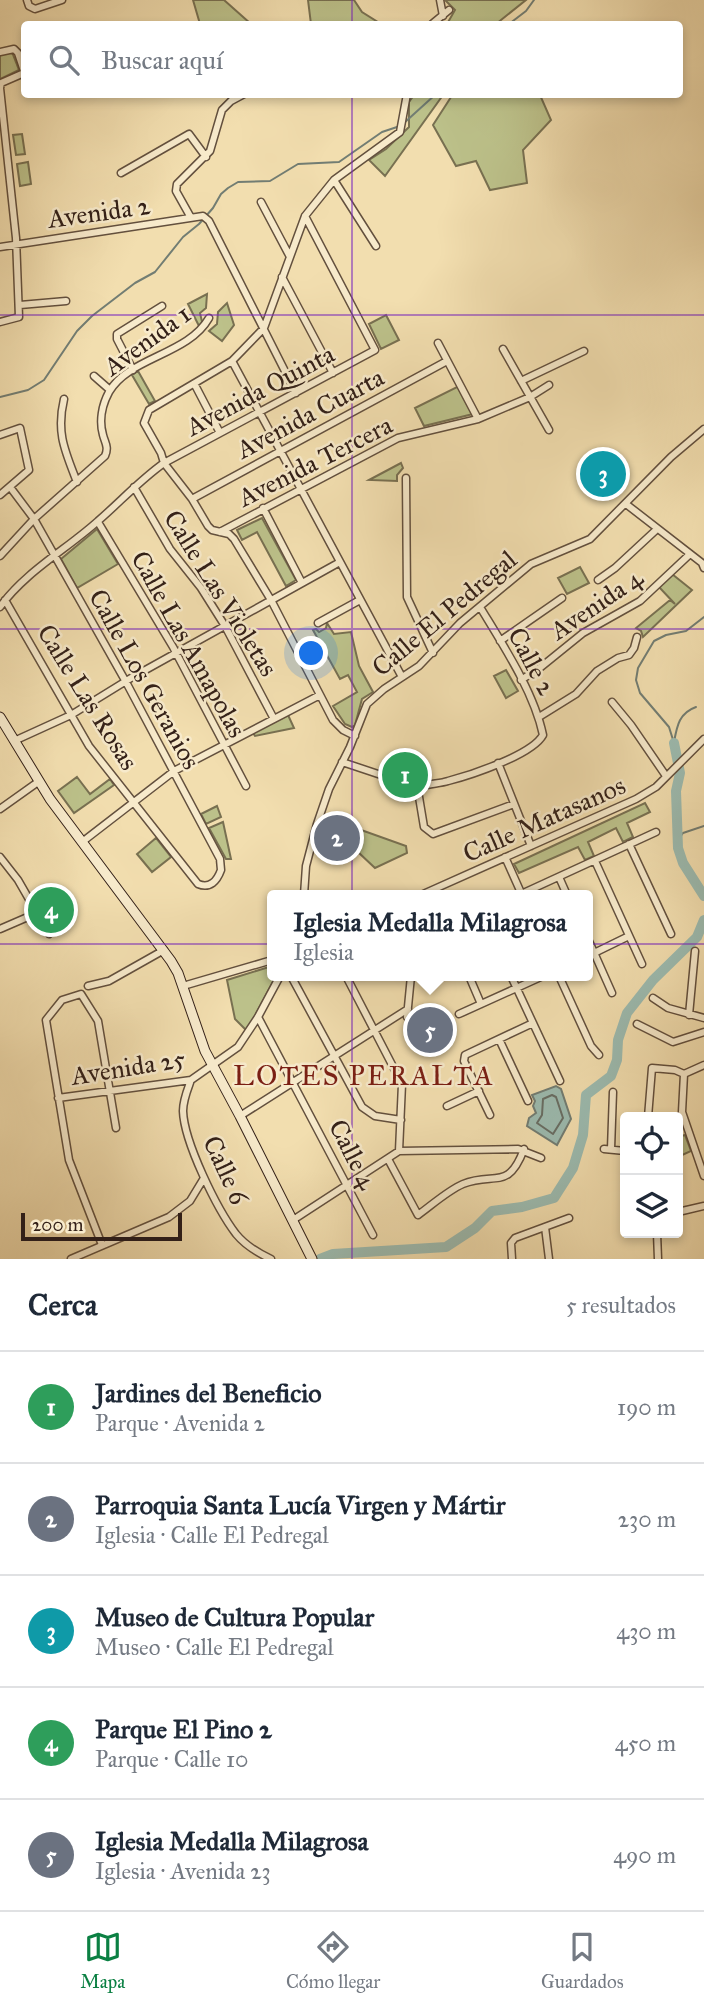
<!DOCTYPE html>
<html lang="es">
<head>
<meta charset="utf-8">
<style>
	:root { --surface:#fff; --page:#f6f6f7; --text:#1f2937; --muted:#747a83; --line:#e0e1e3; --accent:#0b8043 }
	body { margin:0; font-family:"IM FELL Great Primer",serif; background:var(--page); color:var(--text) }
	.controls { position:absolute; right:21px; bottom:21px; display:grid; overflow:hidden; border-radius:7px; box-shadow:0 4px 10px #0003 }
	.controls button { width:63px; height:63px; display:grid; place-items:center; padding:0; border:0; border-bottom:2px solid var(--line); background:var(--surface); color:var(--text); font:35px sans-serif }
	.scale { position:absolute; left:21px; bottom:18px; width:161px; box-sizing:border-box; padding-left:7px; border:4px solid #332018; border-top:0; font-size:19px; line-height:24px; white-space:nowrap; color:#332018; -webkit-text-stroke:5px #f7eacb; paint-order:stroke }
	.you { position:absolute; left:312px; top:654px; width:24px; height:24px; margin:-18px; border:5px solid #fff; border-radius:50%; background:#1a73e8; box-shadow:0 0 0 10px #1a73e833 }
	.badge { display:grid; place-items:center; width:46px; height:46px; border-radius:50%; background:var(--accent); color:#fff; font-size:23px; font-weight:700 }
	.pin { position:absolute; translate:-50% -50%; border:4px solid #fff; box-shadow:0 2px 7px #0006 }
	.popup { position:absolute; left:267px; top:890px; width:326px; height:91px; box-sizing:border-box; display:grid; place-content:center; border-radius:7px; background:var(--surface); filter:drop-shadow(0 2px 5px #0005); font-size:23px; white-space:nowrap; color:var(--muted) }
	.popup b { font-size:26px; color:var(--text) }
	.popup::after { content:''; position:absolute; left:50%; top:100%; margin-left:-14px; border:14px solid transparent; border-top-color:var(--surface) }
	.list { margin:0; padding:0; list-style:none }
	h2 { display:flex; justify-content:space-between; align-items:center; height:91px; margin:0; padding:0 28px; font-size:30px }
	h2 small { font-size:23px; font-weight:400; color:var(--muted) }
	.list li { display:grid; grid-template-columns:46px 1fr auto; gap:21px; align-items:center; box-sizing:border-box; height:112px; padding:0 28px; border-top:2px solid var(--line) }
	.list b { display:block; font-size:26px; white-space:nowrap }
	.list p { margin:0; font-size:23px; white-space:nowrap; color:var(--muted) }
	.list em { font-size:23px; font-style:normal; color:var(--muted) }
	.icon { flex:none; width:38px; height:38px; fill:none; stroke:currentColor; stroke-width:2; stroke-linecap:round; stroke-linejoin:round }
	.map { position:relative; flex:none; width:704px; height:1259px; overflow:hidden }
	.search { position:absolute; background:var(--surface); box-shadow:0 4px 10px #0003; left:21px; right:21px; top:21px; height:77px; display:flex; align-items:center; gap:18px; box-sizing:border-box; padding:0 24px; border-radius:7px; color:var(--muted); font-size:26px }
	.sheet { height:651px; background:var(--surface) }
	nav { display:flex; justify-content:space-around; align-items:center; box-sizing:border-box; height:98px; border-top:2px solid var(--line); background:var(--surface); font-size:19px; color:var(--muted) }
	nav a { display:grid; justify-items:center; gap:4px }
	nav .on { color:var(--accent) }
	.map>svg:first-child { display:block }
</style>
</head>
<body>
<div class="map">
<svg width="704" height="1259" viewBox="0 0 704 1259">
	<rect width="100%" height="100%" fill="#f2deaf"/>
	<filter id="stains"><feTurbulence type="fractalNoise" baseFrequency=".00286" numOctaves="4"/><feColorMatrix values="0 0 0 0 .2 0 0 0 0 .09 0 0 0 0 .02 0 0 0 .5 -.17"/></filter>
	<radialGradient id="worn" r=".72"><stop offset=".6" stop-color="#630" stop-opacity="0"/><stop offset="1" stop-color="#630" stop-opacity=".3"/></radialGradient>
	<path fill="#bcc18a" stroke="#787051" stroke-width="2" d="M 193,0 L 224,0 L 251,24 L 200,24 Z
		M 308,0 L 354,0 L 362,12 L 381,24 L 311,24 Z
		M 445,0 L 526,0 L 496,24 L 447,24 L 455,10 Z
		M 12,52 L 19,70 L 0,79 L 0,55 Z
		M 453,94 L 492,95 L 495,97 L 540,95 L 551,120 L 523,150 L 527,183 L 490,190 L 476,161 L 456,166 L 433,125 Z
		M 414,95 L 443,95 L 385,176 L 369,160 L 386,149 L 409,127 L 409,102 Z
		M 22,134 L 25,154 L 16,155 L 13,135 Z
		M 28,162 L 31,184 L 20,186 L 17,164 Z
		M 207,294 L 206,308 L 200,313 L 203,326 L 200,328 L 188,304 Z
		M 227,303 L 234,325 L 222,341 L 209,331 L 217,324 L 218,312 Z
		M 386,315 L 399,340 L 381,349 L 369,324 Z
		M 138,371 L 155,401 L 149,404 L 132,375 Z
		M 459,386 L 473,414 L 424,426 L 415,408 Z
		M 401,463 L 403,468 L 397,475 L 397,481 L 369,480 Z
		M 262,518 L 296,580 L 286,586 L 257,532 L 242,540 L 237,530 Z
		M 97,529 L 118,564 L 77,588 L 61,559 Z
		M 580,567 L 589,583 L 567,594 L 558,578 Z
		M 672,574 L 692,590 L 643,637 L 641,631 L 636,628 L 670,600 L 675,604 L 659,587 Z
		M 327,623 L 334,634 L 351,632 L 359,666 L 373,692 L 362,699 L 355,725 L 352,727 L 345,724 L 333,706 L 357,692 L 348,675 L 340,679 L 313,630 L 316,629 L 319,632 L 326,628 Z
		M 506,670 L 518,691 L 506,698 L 494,676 Z
		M 288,715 L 294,728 L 255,736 L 253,733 Z
		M 411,762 L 417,786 L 415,791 L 400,794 L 394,764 Z
		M 77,777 L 90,794 L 110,779 L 114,785 L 74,813 L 58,791 Z
		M 645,803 L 650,812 L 627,823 L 633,837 L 623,842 L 616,828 L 588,842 L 594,856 L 585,860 L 578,847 L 519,873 L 514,864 Z
		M 217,806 L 221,817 L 206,824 L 201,814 Z
		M 322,816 L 406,846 L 407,853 L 375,868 L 359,853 L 349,850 L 353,836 L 326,827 L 321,840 L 315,838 Z
		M 223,822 L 231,859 L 226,859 L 209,828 Z
		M 156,838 L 171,857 L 152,872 L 137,854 Z
		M 56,898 L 63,911 L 45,921 L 39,908 Z
		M 272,966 L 272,976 L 276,976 L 247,1031 L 235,1019 L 227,980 Z
		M 685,1135 L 691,1151 L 678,1157 L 678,1137 Z"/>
	<path fill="#9cbbb0" stroke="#727d73" stroke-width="2" d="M 556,1086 L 561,1089 L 571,1119 L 557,1145 L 527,1126 L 529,1118 L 536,1113 L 533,1106 L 535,1101 L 532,1095 Z"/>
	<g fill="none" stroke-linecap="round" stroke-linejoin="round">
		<path stroke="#686e64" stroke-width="2" d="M 552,1095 L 556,1097 L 563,1118 L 553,1134 L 537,1123 L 542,1115 L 543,1099 Z"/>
		<path stroke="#727d73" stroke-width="2" d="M 509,24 L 526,11 L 534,0
			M 404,123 L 436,94
			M 0,397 L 28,390 L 44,380 L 77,331 L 92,316 L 135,283 L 155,272 L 183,237 L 199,224 L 213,208 L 221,194 L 228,188 L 238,182 L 270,181 L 298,164 L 339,162 L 382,132 L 400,126
			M 674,742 C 677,726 679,713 696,707
			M 674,743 L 669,727 L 640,693 L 636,680 L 638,668 L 654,641 L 666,635 L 686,631 L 704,617
			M 678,840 L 683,833 L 704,826"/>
		<path stroke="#9cbbb0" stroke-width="10" d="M 674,743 L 680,773 L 676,791 L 678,848 L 683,863 L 704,896
			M 320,1259 L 333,1254 L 446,1247 L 475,1228 L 492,1211 L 522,1207 L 554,1198 L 573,1168 L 583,1135 L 586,1095 L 611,1076 L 617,1060 L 618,1040 L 627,1013 L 653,980 L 697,937 L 704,920"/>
		<defs>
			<path id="street" d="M 27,0 L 29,6 L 35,9 L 62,0
				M 440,0 L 443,16
				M 432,24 L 449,10
				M 0,52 L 14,49 L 18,53 L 24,71
				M 121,173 L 189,134 L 206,157
				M 334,180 L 376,246
				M 261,202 L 289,255
				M 190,216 L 176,191 L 177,184 L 210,151 L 222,110 L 231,101 L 244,94
				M 0,247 L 203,216 L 209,221 L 296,393
				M 282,277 L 333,373
				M 20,305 L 66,301
				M 0,322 L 19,317 L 16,238 L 0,88 L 1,83 L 24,73
				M 438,343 L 478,419
				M 503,349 L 549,430
				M 232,361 L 402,677
				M 133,370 L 117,339 L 117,334 L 162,306
				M 94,376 L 110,390
				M 521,381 L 584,351
				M 195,385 L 220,433
				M 64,399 C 56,433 65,451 77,482
				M 0,435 L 20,428 L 29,470 L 0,495
				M 406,478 L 407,597 L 433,653
				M 134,487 L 170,549 L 201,588 L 225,626 L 274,719
				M 192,499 L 447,361
				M 626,504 L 702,563 L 704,568
				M 263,508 L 302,583
				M 98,522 L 173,647 L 246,786
				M 220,532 L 398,438 L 478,419 L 530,397 L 549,385
				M 0,556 L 34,519 L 105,456 C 109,447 105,443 103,435 C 99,421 102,405 109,392 C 129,357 188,355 209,318
				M 598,580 L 615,568 L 656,530
				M 5,600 L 89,746 L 198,884 C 210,889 217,881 221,870 L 220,859 L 126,682 L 34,519 L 10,487
				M 0,607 C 25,572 67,549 98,521 C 120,502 140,480 164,463 L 375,350 L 305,216
				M 480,607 C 503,645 534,692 543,735 C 532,755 471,775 448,781 C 439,784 429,783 420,787 L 418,791 L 424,827 L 433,834 L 514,804
				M 318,623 L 360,600
				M 500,641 L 562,598
				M 521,680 L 541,667 L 583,633 L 640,601 L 689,555
				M 612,702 L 631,725 L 666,776
				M 539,717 L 576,694 L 597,671 L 618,658 L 629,655 L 634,648 L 637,637
				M 355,736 L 343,730 L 333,720 L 271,600 L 234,539 L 229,534 L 212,530 L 208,526 L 192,499 L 164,463 L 161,453 L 144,423 L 149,410 L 232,361 L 264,328 L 305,216 L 334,180 L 400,132 L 407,94
				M 14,741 L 71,715 L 131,678 L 340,562
				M 342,762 L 387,777
				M 498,763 L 531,846
				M 0,809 L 38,782
				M 82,842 L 174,771 L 320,695
				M 629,844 L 671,934
				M 0,857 L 18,880 L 49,934
				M 505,857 L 522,895
				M 595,861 L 642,964
				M 559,877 L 567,895
				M 304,895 L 306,866 L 317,824 L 329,789 L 350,747 L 367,704 L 384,689 L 419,666 L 460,623 L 531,564 L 590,539 L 671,457 L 704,429
				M 421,895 L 636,799 L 656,787 L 704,739
				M 519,895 L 656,832
				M 0,929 L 37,913
				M 588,939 L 612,993
				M 588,956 L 629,936
				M 291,976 L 362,1107 L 375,1116 L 401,1120
				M 346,976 L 402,1084 L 399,1151
				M 411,976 L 407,1017 L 432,1018
				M 469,976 L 481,1004
				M 511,976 L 560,1081
				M 559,976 L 591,1046 L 599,1055
				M 88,986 L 109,981 L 164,950
				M 183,986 L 272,960
				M 653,998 L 668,1008 L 704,1018
				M 459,1014 L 543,976
				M 689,1015 L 695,951
				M 258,1017 L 373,1235
				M 637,1024 L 673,1042 L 704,1032
				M 499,1039 L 528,1101
				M 684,1074 L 682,1112 L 704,1176
				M 191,1080 C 187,1091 183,1100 183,1111 C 184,1142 217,1209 236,1234 C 245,1245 258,1253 271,1259
				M 58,1098 L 191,1080 L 238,1047 L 258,1017 L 280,976
				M 447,1106 L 479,1091
				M 490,1115 L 464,1061 L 465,1055 L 533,1023
				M 240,1116 L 408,1009
				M 648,1117 L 652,1068 L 675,1070 L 684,1074 L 704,1065
				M 604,1149 L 625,1151
				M 611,1149 L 613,1092
				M 388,1159 L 418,1215 C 432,1205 447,1191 463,1184 C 494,1171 508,1192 524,1149
				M 678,1212 L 704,1206
				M 293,1220 L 399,1151 L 518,1149 L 541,1158
				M 545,1227 L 549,1259
				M 657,1233 L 658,1259
				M 102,1245 L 69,1160 L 46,1020 L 62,1000 L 81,994 L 98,1021 L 116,1128
				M 71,1259 L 169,1217 L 190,1201 L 204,1178
				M 512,1259 L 511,1243 L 515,1238 L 569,1218"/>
			<path id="secondary" d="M 0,717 L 50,799 L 171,961 L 178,973 L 205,1051 L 240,1116 L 312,1259"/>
		</defs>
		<use href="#street" stroke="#63503e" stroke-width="9"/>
		<use href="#secondary" stroke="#332018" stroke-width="11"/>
		<use href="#street" stroke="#f7eacb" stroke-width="6"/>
		<use href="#secondary" stroke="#f7eacb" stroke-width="9"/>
	</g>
	<path fill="none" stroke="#7b2cbf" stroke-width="2" stroke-opacity="0.55" d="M 352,0 L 352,24M 352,94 L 352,1259M 0,315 L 704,315M 0,629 L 704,629M 0,944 L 704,944"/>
	<g text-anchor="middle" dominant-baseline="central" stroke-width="5" stroke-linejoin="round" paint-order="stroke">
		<g font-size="26" fill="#332018" stroke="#f7eacb">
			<text transform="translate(99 212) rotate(-8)">Avenida 2</text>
			<text transform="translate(147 340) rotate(-36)">Avenida 1</text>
			<text transform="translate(260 390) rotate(-28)">Avenida Quinta</text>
			<text transform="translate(310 413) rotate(-28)">Avenida Cuarta</text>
			<text transform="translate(315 461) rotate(-27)">Avenida Tercera</text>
			<text transform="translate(221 593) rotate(58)">Calle Las Violetas</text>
			<text transform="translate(596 604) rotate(-34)">Avenida 4</text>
			<text transform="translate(444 613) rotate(-40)">Calle El Pedregal</text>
			<text transform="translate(189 644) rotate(61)">Calle Las Amapolas</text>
			<text transform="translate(532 661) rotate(62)">Calle 2</text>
			<text transform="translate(145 679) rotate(61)">Calle Los Geranios</text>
			<text transform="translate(88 697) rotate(58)">Calle Las Rosas</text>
			<text transform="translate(544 819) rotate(-24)">Calle Matasanos</text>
			<text transform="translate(128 1067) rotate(-9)">Avenida 25</text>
			<text transform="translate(353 1154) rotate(63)">Calle 4</text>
			<text transform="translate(226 1170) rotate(65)">Calle 6</text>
		</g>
		<g font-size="28" letter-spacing="2" fill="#7a1f14" stroke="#f7eacb">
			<text x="364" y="1075">LOTES PERALTA</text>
		</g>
	</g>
	<rect width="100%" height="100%" filter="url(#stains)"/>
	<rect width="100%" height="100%" fill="url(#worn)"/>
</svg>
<div class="controls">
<button><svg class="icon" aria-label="locate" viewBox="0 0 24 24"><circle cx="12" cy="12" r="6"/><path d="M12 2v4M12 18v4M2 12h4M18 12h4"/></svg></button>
<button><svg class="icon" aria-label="layers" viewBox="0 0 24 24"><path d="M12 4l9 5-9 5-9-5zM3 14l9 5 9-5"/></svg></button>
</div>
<div class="scale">200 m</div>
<div class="you"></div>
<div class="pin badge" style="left:405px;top:775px;background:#2e9e5b">1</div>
<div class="pin badge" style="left:337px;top:838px;background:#6b7280">2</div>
<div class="pin badge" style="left:603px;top:474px;background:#0f9aa8">3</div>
<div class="pin badge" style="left:51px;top:910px;background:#2e9e5b">4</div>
<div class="pin badge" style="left:430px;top:1030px;background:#6b7280">5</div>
<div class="popup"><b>Iglesia Medalla Milagrosa</b>Iglesia</div>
<div class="search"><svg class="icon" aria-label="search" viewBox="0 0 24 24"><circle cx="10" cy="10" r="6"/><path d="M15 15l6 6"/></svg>Buscar aquí</div>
</div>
<section class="sheet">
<h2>Cerca<small>5 resultados</small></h2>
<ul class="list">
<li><span class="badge" style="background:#2e9e5b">1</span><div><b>Jardines del Beneficio</b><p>Parque · Avenida 2</p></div><em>190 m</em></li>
<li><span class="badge" style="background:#6b7280">2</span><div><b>Parroquia Santa Lucía Virgen y Mártir</b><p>Iglesia · Calle El Pedregal</p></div><em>230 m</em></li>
<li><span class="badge" style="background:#0f9aa8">3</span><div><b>Museo de Cultura Popular</b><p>Museo · Calle El Pedregal</p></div><em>430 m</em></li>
<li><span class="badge" style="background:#2e9e5b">4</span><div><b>Parque El Pino 2</b><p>Parque · Calle 10</p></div><em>450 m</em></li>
<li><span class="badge" style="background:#6b7280">5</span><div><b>Iglesia Medalla Milagrosa</b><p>Iglesia · Avenida 23</p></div><em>490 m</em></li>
</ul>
</section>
<nav>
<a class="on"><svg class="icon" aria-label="map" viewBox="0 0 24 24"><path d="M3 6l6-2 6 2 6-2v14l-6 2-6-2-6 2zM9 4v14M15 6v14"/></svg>Mapa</a>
<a><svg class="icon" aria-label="directions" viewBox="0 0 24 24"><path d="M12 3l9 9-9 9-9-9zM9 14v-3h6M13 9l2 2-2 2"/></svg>Cómo llegar</a>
<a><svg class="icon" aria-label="saved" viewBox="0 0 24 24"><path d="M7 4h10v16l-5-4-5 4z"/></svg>Guardados</a>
</nav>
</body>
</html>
